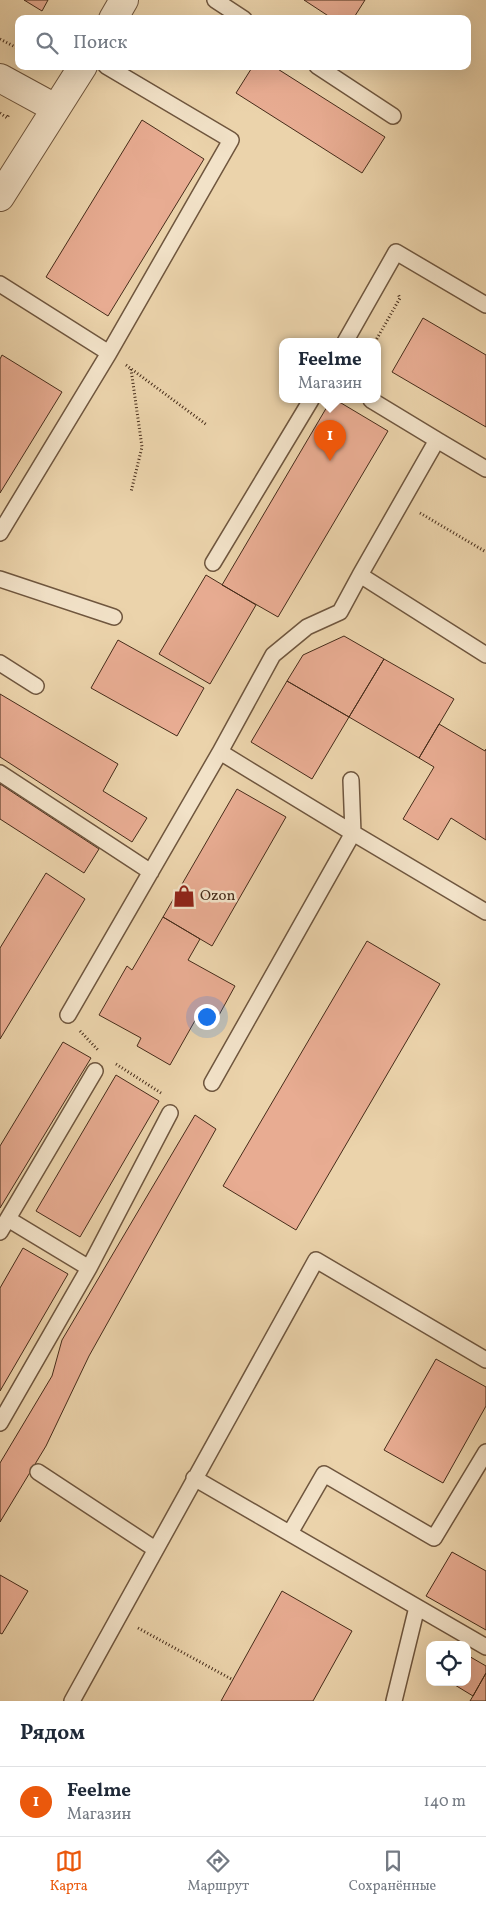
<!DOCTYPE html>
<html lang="ru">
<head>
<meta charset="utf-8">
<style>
	:root { --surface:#fff; --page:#f2f2f3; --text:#1f2937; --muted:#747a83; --line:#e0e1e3; --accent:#ea580c }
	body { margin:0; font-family:Vollkorn,serif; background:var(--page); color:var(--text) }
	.controls { position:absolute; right:15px; bottom:15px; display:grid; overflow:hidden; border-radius:10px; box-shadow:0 5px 20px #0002 }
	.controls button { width:45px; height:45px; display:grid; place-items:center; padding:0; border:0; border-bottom:1px solid var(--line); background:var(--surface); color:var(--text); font:25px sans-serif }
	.you { position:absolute; left:206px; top:1016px; width:18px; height:18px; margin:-12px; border:4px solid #fff; border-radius:50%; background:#1a73e8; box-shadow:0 0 0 8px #1a73e833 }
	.badge { display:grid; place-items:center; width:32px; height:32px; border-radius:50%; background:var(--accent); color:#fff; font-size:16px; font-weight:700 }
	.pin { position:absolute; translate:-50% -41px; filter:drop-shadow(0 1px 2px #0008) }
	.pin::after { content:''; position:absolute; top:26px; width:18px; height:15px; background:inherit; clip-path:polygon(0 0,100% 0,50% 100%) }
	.popup { position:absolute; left:279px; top:338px; width:102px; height:65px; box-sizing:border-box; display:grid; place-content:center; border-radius:10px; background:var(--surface); filter:drop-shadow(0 1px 4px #0005); font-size:16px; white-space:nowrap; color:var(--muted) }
	.popup b { font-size:19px; color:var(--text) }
	.popup::after { content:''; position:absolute; left:50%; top:100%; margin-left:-10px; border:10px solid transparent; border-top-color:var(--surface) }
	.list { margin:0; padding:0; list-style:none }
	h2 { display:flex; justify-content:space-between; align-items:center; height:65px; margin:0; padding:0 20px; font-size:21px }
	h2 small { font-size:16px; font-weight:400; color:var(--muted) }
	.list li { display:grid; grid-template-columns:32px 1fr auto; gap:15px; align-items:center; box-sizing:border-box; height:70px; padding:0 20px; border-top:1px solid var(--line) }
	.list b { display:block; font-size:19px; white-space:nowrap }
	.list p { margin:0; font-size:16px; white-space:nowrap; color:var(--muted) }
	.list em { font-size:16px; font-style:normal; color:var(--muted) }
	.icon { flex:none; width:28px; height:28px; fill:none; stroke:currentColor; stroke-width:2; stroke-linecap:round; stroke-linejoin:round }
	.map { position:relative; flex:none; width:486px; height:1701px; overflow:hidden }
	.search { position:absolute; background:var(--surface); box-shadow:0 5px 20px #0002; left:15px; right:15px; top:15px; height:55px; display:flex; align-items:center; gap:12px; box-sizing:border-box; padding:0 18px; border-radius:10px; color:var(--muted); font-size:19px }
	.sheet { height:135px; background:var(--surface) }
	nav { display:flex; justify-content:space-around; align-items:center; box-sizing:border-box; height:70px; border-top:1px solid var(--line); background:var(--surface); font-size:14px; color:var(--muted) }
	nav a { display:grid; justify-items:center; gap:2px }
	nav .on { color:var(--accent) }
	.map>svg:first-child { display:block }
</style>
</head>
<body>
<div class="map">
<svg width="486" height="1701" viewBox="0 0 486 1701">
	<rect width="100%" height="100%" fill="#ebd3ab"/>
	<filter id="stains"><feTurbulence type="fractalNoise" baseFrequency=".004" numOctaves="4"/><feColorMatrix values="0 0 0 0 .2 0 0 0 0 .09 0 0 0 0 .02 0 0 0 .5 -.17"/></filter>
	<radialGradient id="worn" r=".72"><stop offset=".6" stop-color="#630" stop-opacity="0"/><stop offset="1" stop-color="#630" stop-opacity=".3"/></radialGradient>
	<path fill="#e8ac92" stroke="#462c1a" d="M 24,0 L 48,0 L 42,11 Z
		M 304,0 L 365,0 L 353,19 L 333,19 Z
		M 253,66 L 273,66 L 385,137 L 362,173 L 236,93 Z
		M 142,120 L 204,159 L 108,316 L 46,277 Z
		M 423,318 L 486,355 L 486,427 L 392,372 Z
		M 2,355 L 62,392 L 0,493 L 0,359 Z
		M 331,400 L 336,400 L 388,431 L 278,617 L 222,585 Z
		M 206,575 L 256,605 L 210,684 L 159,654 Z
		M 344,636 L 384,659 L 349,717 L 287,681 L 303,655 Z
		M 118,640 L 204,688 L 177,736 L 91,688 Z
		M 384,659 L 454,699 L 419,758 L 349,717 Z
		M 287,681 L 349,717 L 312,779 L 251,742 Z
		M 0,694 L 118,764 L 103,791 L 147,818 L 132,842 L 0,757 Z
		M 439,724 L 485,751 L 486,749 L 486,840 L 451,818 L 438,840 L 403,819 L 434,767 L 419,758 Z
		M 0,784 L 99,849 L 84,873 L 0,819 Z
		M 237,789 L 286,817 L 212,946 L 163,917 Z
		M 46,873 L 85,899 L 0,1039 L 0,948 Z
		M 163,917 L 200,939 L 188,960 L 235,986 L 213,1026 L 197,1017 L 170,1065 L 137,1046 L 141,1038 L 99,1015 L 127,966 L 132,970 Z
		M 367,941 L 440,984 L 296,1230 L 223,1186 Z
		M 63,1042 L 91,1058 L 0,1208 L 0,1146 Z
		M 116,1075 L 159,1101 L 80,1237 L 36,1211 Z
		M 195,1115 L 216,1129 L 89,1356 L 46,1446 L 0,1522 L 0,1463 L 52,1376 L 62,1340 Z
		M 23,1248 L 68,1274 L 0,1391 L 0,1288 Z
		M 436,1359 L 486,1387 L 486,1406 L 443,1483 L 384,1450 Z
		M 452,1552 L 486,1571 L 486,1630 L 426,1596 Z
		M 0,1575 L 28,1591 L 2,1634 L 0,1633 Z
		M 282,1591 L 352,1631 L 313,1701 L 221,1701 Z
		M 467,1655 L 486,1666 L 486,1673 L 473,1696 L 450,1682 L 467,1682 Z
		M 486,1673 L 486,1701 L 470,1701 L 473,1696 Z"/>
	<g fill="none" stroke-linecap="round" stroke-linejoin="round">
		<defs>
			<path id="lane" d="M 215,0 L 244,19
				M 317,66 L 393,116
				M 0,284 L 109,353
				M 345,342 L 396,252 L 486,305
				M 371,400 L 437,440 L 360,575 L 486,655
				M 437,440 L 486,469
				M 0,533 L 109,353 L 231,140 L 106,66
				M 213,563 L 311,400
				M 0,579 L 114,617
				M 0,663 L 36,686
				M 220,752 L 273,655 L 307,627 L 340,612 L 360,575
				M 0,773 L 151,872
				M 351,780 L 353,833
				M 68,1015 L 220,752 L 353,833
				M 212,1083 L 353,833 L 486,912
				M 0,1232 L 95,1071
				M 89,1268 L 170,1113
				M 0,1423 L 89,1268 L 8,1219
				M 38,1472 L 155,1549
				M 194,1478 L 486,1647
				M 290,1533 L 324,1474 L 434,1538 L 486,1452
				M 72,1701 L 316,1260 L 486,1360
				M 394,1701 L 417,1607"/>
			<path id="street" d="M 113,19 L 124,0
				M 0,78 L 55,108
				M 0,197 L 83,66"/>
		</defs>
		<use href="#lane" stroke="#6f563e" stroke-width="18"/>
		<use href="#street" stroke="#6f563e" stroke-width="30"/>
		<path stroke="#462c1a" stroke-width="3" stroke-dasharray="1 2.5" stroke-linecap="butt" d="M 0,39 L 19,49
			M 0,113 L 7,118 L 9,114
			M 375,342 L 400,298 L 398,294
			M 126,365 L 207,425
			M 131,369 L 142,447 L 131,492
			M 420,513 L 486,552
			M 80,1031 L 98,1050
			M 116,1064 L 161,1093
			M 138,1628 L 233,1680"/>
		<use href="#lane" stroke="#f2e2c8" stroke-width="15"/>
		<use href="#street" stroke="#f2e2c8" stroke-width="28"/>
	</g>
	<defs>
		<symbol id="shop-bare" viewBox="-9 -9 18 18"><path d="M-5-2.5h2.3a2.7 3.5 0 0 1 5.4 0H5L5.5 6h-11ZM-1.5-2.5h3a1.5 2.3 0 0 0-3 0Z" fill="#8f2418" stroke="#f2e2c8" stroke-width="2.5" paint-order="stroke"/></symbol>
	</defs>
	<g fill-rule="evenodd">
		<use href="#shop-bare" x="168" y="880" width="32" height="32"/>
	</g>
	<g text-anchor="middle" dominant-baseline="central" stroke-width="5" stroke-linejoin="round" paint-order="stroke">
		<g font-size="15" fill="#462c1a" stroke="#f2e2c8" text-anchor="start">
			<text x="200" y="896">Ozon</text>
		</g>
	</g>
	<rect width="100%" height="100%" filter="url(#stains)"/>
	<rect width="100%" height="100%" fill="url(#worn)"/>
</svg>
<div class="controls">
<button><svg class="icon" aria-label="locate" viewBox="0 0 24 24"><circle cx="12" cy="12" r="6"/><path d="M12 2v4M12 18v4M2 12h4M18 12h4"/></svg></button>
</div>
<div class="you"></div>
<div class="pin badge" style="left:330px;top:461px">1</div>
<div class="popup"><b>Feelme</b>Магазин</div>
<div class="search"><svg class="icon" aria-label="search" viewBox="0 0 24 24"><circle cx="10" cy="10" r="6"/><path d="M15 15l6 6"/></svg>Поиск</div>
</div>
<section class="sheet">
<h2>Рядом<small></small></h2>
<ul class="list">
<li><span class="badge">1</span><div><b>Feelme</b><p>Магазин</p></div><em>140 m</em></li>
</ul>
</section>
<nav>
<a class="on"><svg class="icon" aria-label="map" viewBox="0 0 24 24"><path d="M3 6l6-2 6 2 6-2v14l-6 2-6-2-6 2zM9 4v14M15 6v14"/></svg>Карта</a>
<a><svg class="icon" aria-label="directions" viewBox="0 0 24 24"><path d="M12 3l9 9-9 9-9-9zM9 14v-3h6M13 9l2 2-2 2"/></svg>Маршрут</a>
<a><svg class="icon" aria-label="saved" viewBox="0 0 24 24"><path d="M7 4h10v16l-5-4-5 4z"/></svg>Сохранённые</a>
</nav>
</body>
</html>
